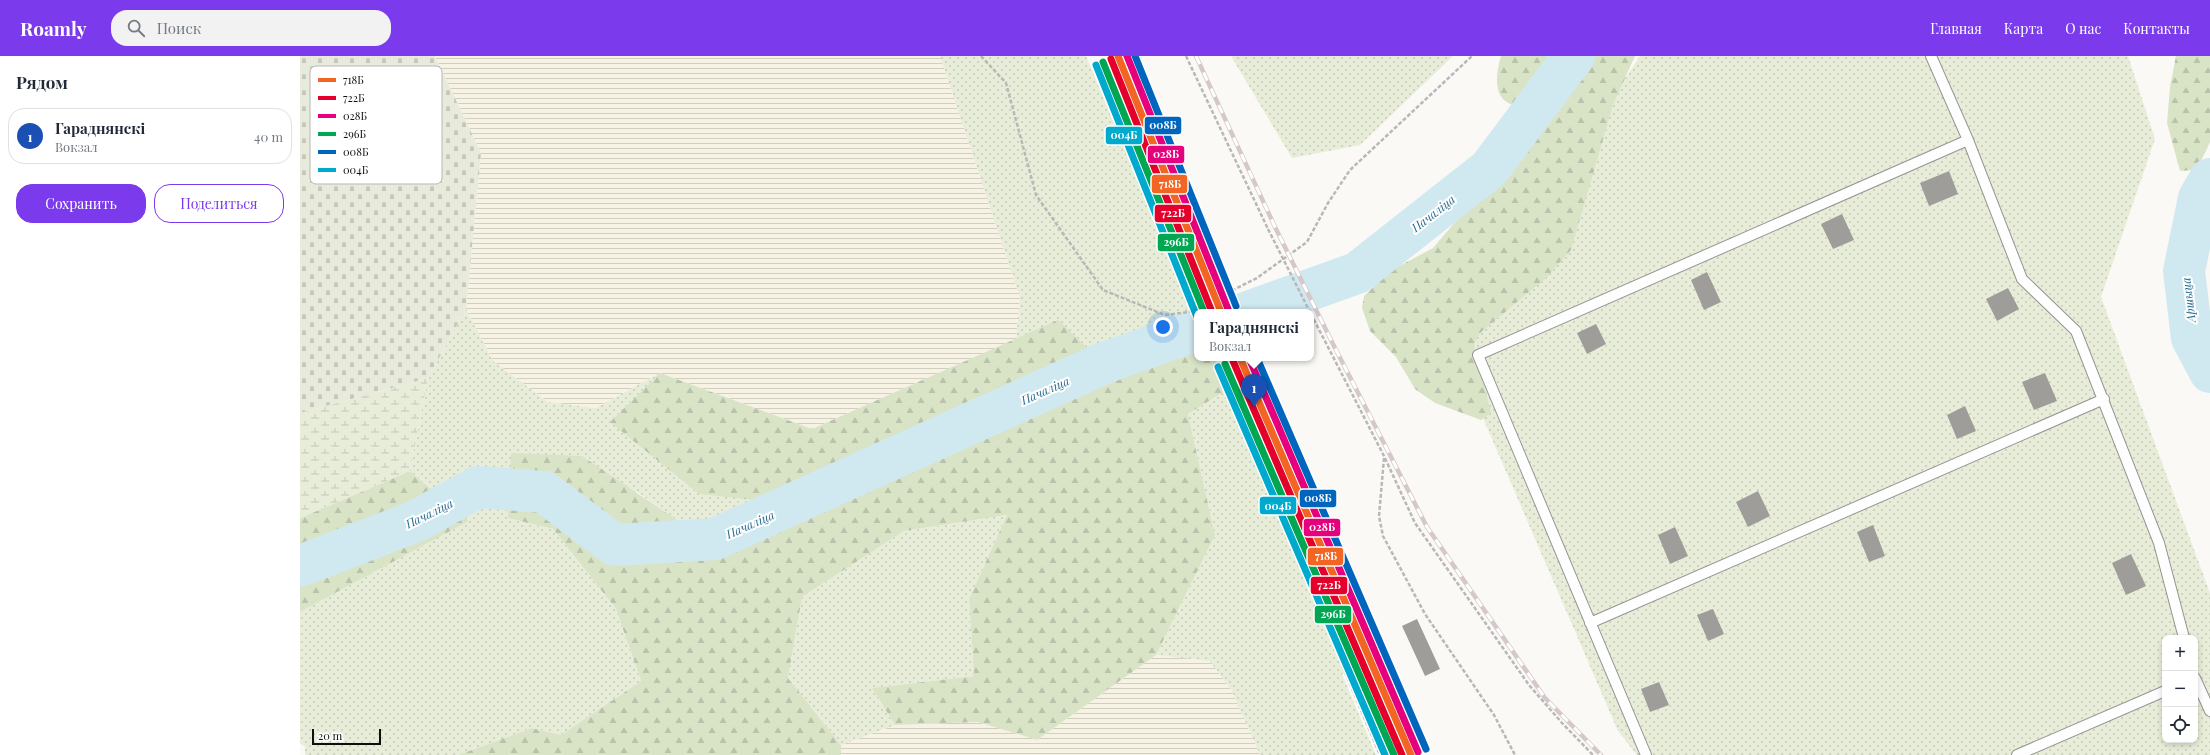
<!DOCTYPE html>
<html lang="ru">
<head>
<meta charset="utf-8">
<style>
	:root { --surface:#fff; --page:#f2f2f3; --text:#1f2937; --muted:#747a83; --line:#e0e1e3; --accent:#7c3aed }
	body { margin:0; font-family:"Playfair Display",serif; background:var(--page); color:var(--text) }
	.controls { position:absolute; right:12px; bottom:12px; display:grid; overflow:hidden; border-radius:8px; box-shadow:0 2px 6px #0003 }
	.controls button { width:36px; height:36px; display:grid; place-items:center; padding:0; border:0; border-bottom:1px solid var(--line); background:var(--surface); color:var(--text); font:20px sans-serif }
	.scale { position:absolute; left:12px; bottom:10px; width:69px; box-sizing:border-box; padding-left:4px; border:2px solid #0f0f0f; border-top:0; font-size:11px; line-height:14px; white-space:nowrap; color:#0f0f0f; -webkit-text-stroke:3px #fff; paint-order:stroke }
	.you { position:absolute; left:863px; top:271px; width:14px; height:14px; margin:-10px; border:3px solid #fff; border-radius:50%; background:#1a73e8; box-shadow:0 0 0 6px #1a73e833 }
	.badge { display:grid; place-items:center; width:26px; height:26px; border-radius:50%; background:var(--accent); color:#fff; font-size:13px; font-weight:700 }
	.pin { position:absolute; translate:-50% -33px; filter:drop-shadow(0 1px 2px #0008) }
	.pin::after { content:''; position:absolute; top:21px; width:14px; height:12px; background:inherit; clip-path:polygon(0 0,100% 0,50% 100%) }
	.popup { position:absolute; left:894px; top:253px; width:120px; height:52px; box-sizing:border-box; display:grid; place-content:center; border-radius:8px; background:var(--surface); filter:drop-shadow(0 1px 3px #0005); font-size:13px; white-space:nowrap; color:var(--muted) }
	.popup b { font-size:15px; color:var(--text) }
	.popup::after { content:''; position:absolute; left:50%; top:100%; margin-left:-8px; border:8px solid transparent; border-top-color:var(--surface) }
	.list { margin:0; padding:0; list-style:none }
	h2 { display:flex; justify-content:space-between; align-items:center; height:52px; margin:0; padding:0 16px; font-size:17px }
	h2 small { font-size:13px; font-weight:400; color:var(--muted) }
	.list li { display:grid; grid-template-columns:26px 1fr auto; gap:12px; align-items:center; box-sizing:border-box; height:56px; margin:0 8px 8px; padding:0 8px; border:1px solid var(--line); border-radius:16px }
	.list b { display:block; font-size:15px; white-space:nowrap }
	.list p { margin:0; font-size:13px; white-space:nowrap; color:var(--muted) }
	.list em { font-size:13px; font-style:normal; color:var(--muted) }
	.actions { display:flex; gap:8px; padding:12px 16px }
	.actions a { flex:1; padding:9px 0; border:1px solid var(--accent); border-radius:16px; text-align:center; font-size:14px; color:var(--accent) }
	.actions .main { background:var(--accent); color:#fff }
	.icon { flex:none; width:22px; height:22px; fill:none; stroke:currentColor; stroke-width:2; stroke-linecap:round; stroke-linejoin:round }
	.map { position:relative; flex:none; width:1910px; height:699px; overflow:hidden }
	header { display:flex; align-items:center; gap:24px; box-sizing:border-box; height:56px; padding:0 20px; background:var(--accent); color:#fff }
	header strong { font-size:19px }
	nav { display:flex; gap:22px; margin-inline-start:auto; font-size:14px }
	.search { width:280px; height:36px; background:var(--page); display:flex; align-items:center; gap:10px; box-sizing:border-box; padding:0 14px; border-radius:16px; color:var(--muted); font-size:15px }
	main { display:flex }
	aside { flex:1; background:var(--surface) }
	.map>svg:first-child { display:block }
</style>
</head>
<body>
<header>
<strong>Roamly</strong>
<div class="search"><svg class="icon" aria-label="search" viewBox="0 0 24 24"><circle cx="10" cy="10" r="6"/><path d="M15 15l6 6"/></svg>Поиск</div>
<nav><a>Главная</a><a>Карта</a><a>О нас</a><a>Контакты</a></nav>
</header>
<main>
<aside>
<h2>Рядом<small></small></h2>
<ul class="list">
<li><span class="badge" style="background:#1a4fb4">1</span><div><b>Гараднянскі</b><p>Вокзал</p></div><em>40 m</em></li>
</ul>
<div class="actions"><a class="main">Сохранить</a><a>Поделиться</a></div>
</aside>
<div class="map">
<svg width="1910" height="699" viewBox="0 0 1910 699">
	<defs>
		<pattern id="farmland-rules" width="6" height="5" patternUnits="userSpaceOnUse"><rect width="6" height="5" fill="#f6f2e4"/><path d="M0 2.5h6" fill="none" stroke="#d2cec2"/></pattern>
		<pattern id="grass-dots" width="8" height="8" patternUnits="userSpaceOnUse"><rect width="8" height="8" fill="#e7edd8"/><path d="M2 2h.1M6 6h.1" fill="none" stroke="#c5cab8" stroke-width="1.8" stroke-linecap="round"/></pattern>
		<pattern id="forest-firs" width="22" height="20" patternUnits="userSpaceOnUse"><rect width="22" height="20" fill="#d9e4c7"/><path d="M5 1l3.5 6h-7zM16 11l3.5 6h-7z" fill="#b9c2aa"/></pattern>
		<pattern id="wetland-marsh" width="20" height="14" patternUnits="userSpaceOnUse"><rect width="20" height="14" fill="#e7edd8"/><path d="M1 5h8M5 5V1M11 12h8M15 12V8" fill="none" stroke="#c5cab8"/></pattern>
		<pattern id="cemetery-stones" width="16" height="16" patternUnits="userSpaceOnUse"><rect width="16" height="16" fill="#e8eadb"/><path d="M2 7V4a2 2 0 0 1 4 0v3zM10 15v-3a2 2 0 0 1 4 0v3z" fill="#c6c8bb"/></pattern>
	</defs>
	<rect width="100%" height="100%" fill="#fbf9f5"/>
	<path fill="url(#farmland-rules)" d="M 135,0 L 640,0 L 720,242 L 716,283 L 512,373 L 360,317 L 296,352 L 248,346 L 193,305 L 166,253 L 181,97 Z
		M 856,599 L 910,604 L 932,635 L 960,699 L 541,699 L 541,689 L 595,669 L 678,666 L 737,684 Z"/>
	<path fill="url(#grass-dots)" fill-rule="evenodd" d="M 640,0 L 786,0 L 897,265 L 897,292 L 813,316 L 758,265 L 716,283 L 720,242 Z
		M 931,0 L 1153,0 L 1060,89 L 992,102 Z
		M 1340,0 L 1828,0 L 1855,83 L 1801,241 L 1910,537 L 1910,699 L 1337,699 L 1318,675 L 1151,288 ZM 1865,582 L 1895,582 L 1895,684 L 1865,684 Z
		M 166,253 L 193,305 L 248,346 L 296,352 L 360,317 L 310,366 L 466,445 L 385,470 L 337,436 L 208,462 L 253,473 L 316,553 L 341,625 L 261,679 L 232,672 L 158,699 L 5,699 L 5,691 L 0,687 L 0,556 L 169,465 L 110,415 L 128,322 Z
		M 930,332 L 1050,614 L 1042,618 L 1076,699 L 960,699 L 932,635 L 910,605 L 856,599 L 915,479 L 888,358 Z
		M 707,459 L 669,543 L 674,620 L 572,632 L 595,669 L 541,689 L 488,622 L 502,541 L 604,475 Z"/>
	<path fill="url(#forest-firs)" d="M 1201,0 L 1335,0 L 1313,49 L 1271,194 L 1246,222 L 1180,277 L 1174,288 L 1191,357 L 1181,364 L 1135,347 L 1115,333 L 1096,301 L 1070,275 L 1062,252 L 1064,240 L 1090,215 L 1133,192 L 1233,74 L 1233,53 C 1226,51 1215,51 1208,47 C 1192,38 1197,14 1201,0 Z
		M 1876,0 L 1910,0 L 1910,86 L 1901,105 L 1893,114 L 1880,115 L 1867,67 L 1870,31 Z
		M 758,264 L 813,316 L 897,292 L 897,302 L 914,302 L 930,332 L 888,358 L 915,479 L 856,599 L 737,684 L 678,666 L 595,669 L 572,632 L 674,620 L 669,543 L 707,459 L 604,475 L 502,541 L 488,622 L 541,689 L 541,699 L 158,699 L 232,672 L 261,679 L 341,625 L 316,553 L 253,473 L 208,462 L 211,397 L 282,400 L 386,470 L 465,445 L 399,438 L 310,366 L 360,317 L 512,373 Z
		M 110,415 L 169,465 L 0,556 L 0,462 Z"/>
	<path fill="url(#wetland-marsh)" d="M 128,322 L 110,415 L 0,462 L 0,357 Z"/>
	<path fill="url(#cemetery-stones)" d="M 0,0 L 135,0 L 181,97 L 166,253 L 128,322 L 0,357 Z"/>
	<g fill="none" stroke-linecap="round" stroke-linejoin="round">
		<path stroke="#d0e9f1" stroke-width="42" d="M 1910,123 L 1899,142 L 1884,215 L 1892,282 L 1910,316
			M 948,256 L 1057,217 L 1189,113 L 1274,0
			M 0,510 L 116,465 L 178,431 L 244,436 L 315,489 L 415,483 L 804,307 L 897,274"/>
	</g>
	<path fill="#9f9d9a" d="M 1649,115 L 1658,138 L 1629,150 L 1620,127 Z
		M 1542,158 L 1554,184 L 1533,193 L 1521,168 Z
		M 1407,216 L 1421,246 L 1404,254 L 1391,224 Z
		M 1708,232 L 1719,253 L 1697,265 L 1686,243 Z
		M 1296,268 L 1306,288 L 1287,298 L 1277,277 Z
		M 1745,317 L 1757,345 L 1734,354 L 1722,326 Z
		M 1665,350 L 1676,375 L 1657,383 L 1647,359 Z
		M 1458,435 L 1470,460 L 1448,471 L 1436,446 Z
		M 1573,469 L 1585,500 L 1569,506 L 1557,476 Z
		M 1375,471 L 1388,500 L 1370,508 L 1358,479 Z
		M 1831,498 L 1846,530 L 1826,539 L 1812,507 Z
		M 1413,553 L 1424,578 L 1408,585 L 1397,559 Z
		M 1117,563 L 1140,613 L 1125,620 L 1102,570 Z
		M 1359,626 L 1369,649 L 1350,656 L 1341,633 Z"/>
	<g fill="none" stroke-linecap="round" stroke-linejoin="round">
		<defs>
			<path id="lane" d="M 1631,0 L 1668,84 L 1722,223 L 1776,275 L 1859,487 L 1884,582
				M 1290,567 L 1804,343
				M 1895,622 L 1910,655
				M 1346,699 L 1178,299 L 1668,84
				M 1717,699 L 1865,635"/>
		</defs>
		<use href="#lane" stroke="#959493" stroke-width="12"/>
		<path stroke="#b9b8b8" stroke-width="2.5" stroke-dasharray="4 2" stroke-linecap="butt" d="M 681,0 L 706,27 L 736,139 L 803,234 L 865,259 L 889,256 L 957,222 L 1007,186 L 1028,147 L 1050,114 L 1172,0
			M 836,0 L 871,83
			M 886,0 L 968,173
			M 1011,258 L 1084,400 L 1115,467 L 1229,629 L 1262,667 L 1293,699
			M 1084,402 L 1079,460 L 1083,480 L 1125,558 L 1194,659 L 1215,699
			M 1045,616 L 1080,699"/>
		<use href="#lane" stroke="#fefefe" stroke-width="10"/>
		<defs>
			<path id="rail" d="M 896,0 L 975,171 L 1035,292 L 1127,471 L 1245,642 L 1301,699
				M 1090,651 L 1115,699"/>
		</defs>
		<use href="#rail" stroke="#d6c8ca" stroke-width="4.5"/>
		<use href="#rail" stroke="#fff" stroke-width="3" stroke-dasharray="9" stroke-linecap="butt"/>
		<path stroke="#b9b8b8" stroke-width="2.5" stroke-dasharray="4 2" stroke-linecap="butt" d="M 968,173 L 1010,256"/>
		<defs>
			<path id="rail-1" d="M 818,0 L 921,256
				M 940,302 L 1111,699"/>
			<path id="rail-2" d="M 811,3 L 912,256
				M 933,305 L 1102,699"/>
			<path id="rail-3" d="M 827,0 L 928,253
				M 949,302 L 1118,696"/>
			<path id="rail-4" d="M 803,6 L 904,256
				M 925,308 L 1094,699"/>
			<path id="rail-5" d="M 835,0 L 936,250
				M 957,302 L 1126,693"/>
			<path id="rail-6" d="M 796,9 L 897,261
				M 918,311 L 1085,699"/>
		</defs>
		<use href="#rail-1" stroke="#fff" stroke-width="10"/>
		<use href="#rail-2" stroke="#fff" stroke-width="10"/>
		<use href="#rail-3" stroke="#fff" stroke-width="10"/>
		<use href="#rail-4" stroke="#fff" stroke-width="10"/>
		<use href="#rail-5" stroke="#fff" stroke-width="10"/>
		<use href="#rail-6" stroke="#fff" stroke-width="10"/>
		<use href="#rail-1" stroke="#f26522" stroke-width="7"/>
		<use href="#rail-2" stroke="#e4002b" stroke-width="7"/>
		<use href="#rail-3" stroke="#e5007d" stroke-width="7"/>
		<use href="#rail-4" stroke="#00a651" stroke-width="7"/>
		<use href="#rail-5" stroke="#0065bd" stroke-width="7"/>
		<use href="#rail-6" stroke="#00a9ce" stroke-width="7"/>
	</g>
	<g text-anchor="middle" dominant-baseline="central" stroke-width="4" stroke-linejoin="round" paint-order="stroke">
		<g font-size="12" font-style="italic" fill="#286e92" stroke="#fff">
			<text transform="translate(1133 157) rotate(-38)">Пачаліца</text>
			<text transform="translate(1888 244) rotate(-97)">Аршыца</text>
			<text transform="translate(745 334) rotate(-24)">Пачаліца</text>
			<text transform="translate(129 457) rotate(-26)">Пачаліца</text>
			<text transform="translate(450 468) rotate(-24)">Пачаліца</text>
		</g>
	</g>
	<rect x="10" y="10" width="132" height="118" rx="6" fill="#fff" stroke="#b7b7b7" stroke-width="1"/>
	<rect x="18" y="22" width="18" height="4" fill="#f26522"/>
	<rect x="18" y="40" width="18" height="4" fill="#e4002b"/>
	<rect x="18" y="58" width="18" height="4" fill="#e5007d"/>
	<rect x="18" y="76" width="18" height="4" fill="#00a651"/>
	<rect x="18" y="94" width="18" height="4" fill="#0065bd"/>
	<rect x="18" y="112" width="18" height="4" fill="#00a9ce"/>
	<g font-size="11" fill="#0f0f0f">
		<text x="43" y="28">718Б</text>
		<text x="43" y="46">722Б</text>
		<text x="43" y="64">028Б</text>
		<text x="43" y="82">296Б</text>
		<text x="43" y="100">008Б</text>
		<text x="43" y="118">004Б</text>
	</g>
	<g stroke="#fff" stroke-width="1.5">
		<rect x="844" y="60" width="38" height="19" rx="4" fill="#0065bd"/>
		<rect x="805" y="70" width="38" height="19" rx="4" fill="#00a9ce"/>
		<rect x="847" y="89" width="38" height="19" rx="4" fill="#e5007d"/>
		<rect x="851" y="118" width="37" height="20" rx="4" fill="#f26522"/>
		<rect x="854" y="148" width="38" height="19" rx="4" fill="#e4002b"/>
		<rect x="857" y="177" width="38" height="19" rx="4" fill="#00a651"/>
		<rect x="999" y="433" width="38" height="19" rx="4" fill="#0065bd"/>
		<rect x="959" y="440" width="38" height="19" rx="4" fill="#00a9ce"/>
		<rect x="1003" y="462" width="38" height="19" rx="4" fill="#e5007d"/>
		<rect x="1007" y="491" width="37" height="19" rx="4" fill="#f26522"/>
		<rect x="1010" y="520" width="38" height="19" rx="4" fill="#e4002b"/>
		<rect x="1014" y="549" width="38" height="19" rx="4" fill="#00a651"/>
	</g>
	<g font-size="11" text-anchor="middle" font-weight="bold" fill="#fff">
		<text x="863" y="73">008Б</text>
		<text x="824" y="83">004Б</text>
		<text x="866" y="102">028Б</text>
		<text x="870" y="132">718Б</text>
		<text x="873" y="161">722Б</text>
		<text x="876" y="190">296Б</text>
		<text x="1018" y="446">008Б</text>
		<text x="978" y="454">004Б</text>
		<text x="1022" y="475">028Б</text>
		<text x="1026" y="504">718Б</text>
		<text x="1029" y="533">722Б</text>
		<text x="1033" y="562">296Б</text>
	</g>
</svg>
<div class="controls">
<button>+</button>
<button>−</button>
<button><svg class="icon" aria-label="locate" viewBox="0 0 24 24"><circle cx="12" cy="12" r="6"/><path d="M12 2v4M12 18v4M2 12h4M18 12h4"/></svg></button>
</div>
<div class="scale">20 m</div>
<div class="you"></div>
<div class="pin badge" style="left:954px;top:351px;background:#1a4fb4">1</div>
<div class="popup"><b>Гараднянскі</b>Вокзал</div>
</div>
</main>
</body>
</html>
